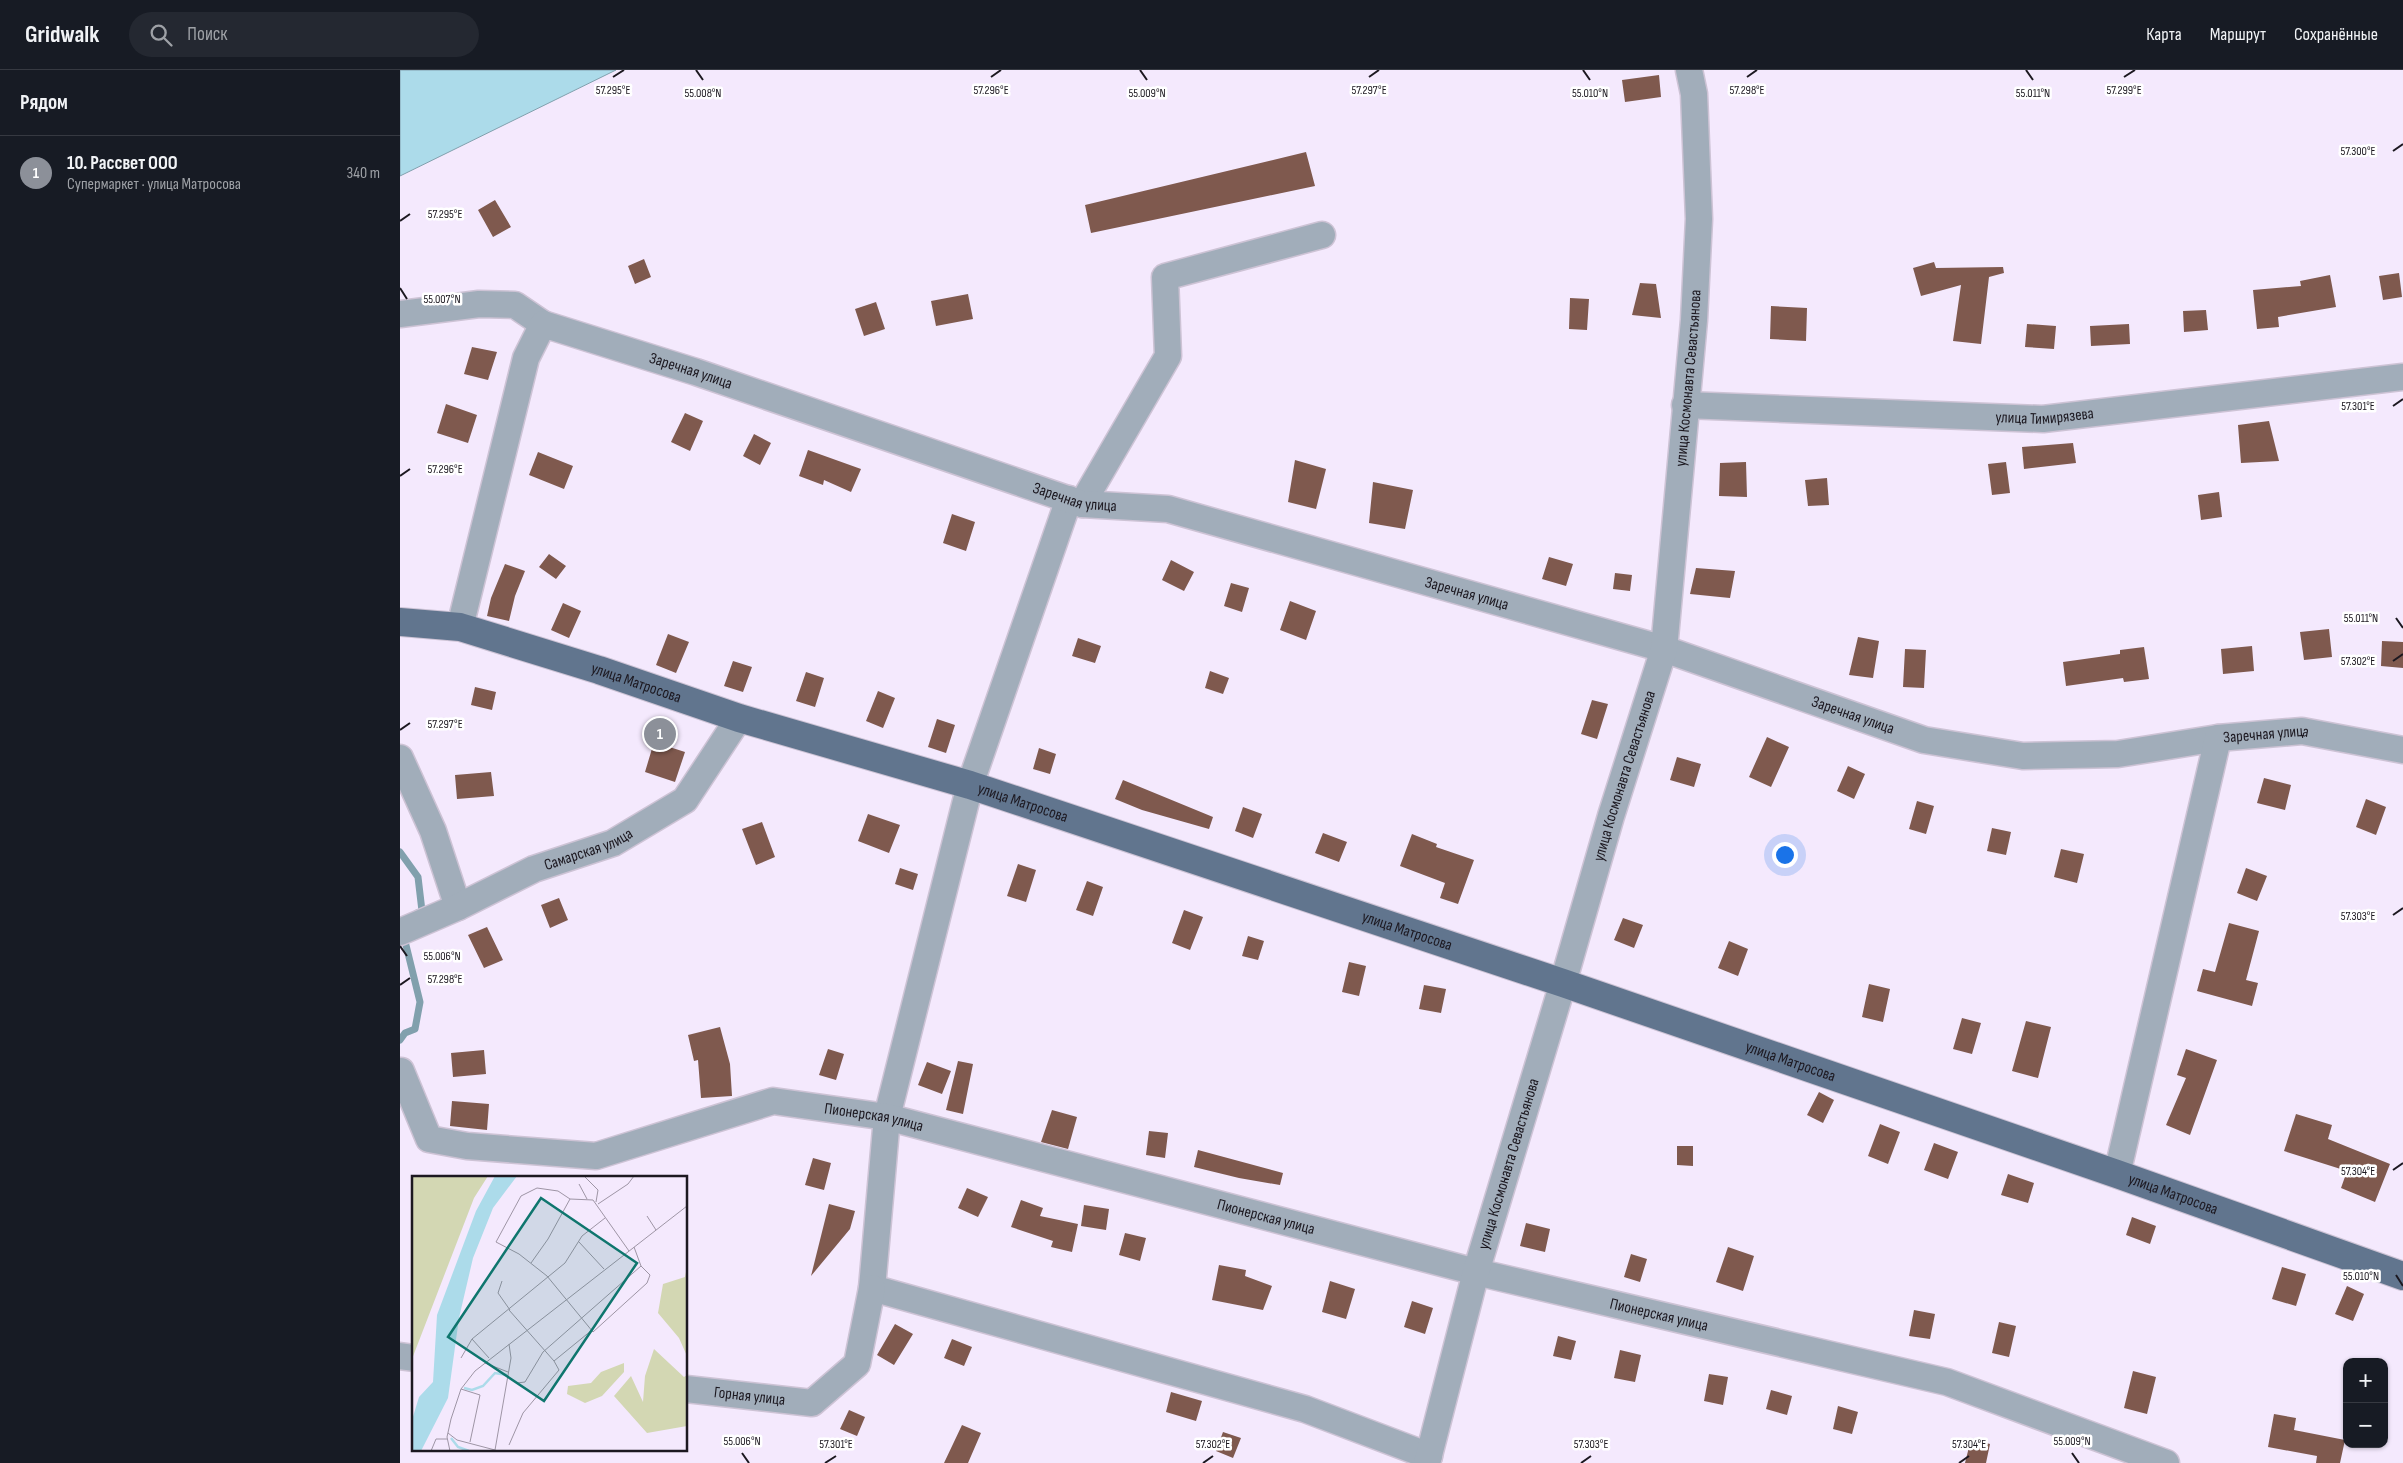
<!DOCTYPE html>
<html lang="ru">
<head>
<meta charset="utf-8">
<style>
	:root { --surface:#171b24; --page:#242831; --text:#f1f3f6; --muted:#9ea1a6; --line:#363941; --accent:#8c9099 }
	body { margin:0; font-family:"Sofia Sans Condensed",sans-serif; background:var(--page); color:var(--text) }
	.controls { position:absolute; right:15px; bottom:15px; display:grid; overflow:hidden; border-radius:10px; box-shadow:0 1px 4px #0004 }
	.controls button { width:45px; height:45px; display:grid; place-items:center; padding:0; border:0; border-bottom:1px solid var(--line); background:var(--surface); color:var(--text); font:25px sans-serif }
	.you { position:absolute; left:1384px; top:784px; width:18px; height:18px; margin:-12px; border:4px solid #fff; border-radius:50%; background:#1a73e8; box-shadow:0 0 0 8px #1a73e833 }
	.badge { display:grid; place-items:center; width:32px; height:32px; border-radius:50%; background:var(--accent); color:#fff; font-size:16px; font-weight:700 }
	.pin { position:absolute; translate:-50% -50%; border:2px solid #fff; box-shadow:0 1px 5px #0006 }
	.list { margin:0; padding:0; list-style:none }
	h2 { display:flex; justify-content:space-between; align-items:center; height:65px; margin:0; padding:0 20px; font-size:21px }
	h2 small { font-size:16px; font-weight:400; color:var(--muted) }
	.list li { display:grid; grid-template-columns:32px 1fr auto; gap:15px; align-items:center; box-sizing:border-box; height:75px; padding:0 20px; border-top:1px solid var(--line) }
	.list b { display:block; font-size:19px; white-space:nowrap }
	.list p { margin:0; font-size:16px; white-space:nowrap; color:var(--muted) }
	.list em { font-size:16px; font-style:normal; color:var(--muted) }
	.icon { flex:none; width:28px; height:28px; fill:none; stroke:currentColor; stroke-width:2; stroke-linecap:round; stroke-linejoin:round }
	.map { position:relative; flex:none; width:2003px; height:1393px; overflow:hidden }
	header { display:flex; align-items:center; gap:30px; box-sizing:border-box; height:70px; padding:0 25px; background:var(--surface); border-bottom:1px solid var(--line) }
	header strong { font-size:24px }
	nav { display:flex; gap:28px; margin-inline-start:auto; font-size:18px }
	.search { width:350px; height:45px; background:var(--page); display:flex; align-items:center; gap:12px; box-sizing:border-box; padding:0 18px; border-radius:28px; color:var(--muted); font-size:19px }
	main { display:flex }
	aside { flex:1; background:var(--surface) }
	.map>svg:first-child { display:block }
</style>
</head>
<body>
<header>
<strong>Gridwalk</strong>
<div class="search"><svg class="icon" aria-label="search" viewBox="0 0 24 24"><circle cx="10" cy="10" r="6"/><path d="M15 15l6 6"/></svg>Поиск</div>
<nav><a>Карта</a><a>Маршрут</a><a>Сохранённые</a></nav>
</header>
<main>
<aside>
<h2>Рядом<small></small></h2>
<ul class="list">
<li><span class="badge">1</span><div><b>10. Рассвет ООО</b><p>Супермаркет · улица Матросова</p></div><em>340 m</em></li>
</ul>
</aside>
<div class="map">
<svg width="2003" height="1393" viewBox="0 0 2003 1393">
	<rect width="100%" height="100%" fill="#f4e9fd"/>
	<path fill="#acdbea" stroke="#81a0ad" d="M 0,0 L 216,0 L 0,106 Z"/>
	<g fill="none" stroke-linecap="round" stroke-linejoin="round">
		<path stroke="#81a0ad" stroke-width="7" d="M 0,782 L 18,807 L 22,841 L 17,843
			M 0,970 L 5,963 L 15,959 L 20,932 L 4,867"/>
	</g>
	<path fill="#7f594e" d="M 1259,5 L 1261,27 L 1225,32 L 1222,10 Z
		M 906,82 L 915,116 L 691,163 L 685,135 Z
		M 95,130 L 111,157 L 93,167 L 78,140 Z
		M 244,189 L 251,207 L 235,214 L 228,196 Z
		M 1534,192 L 1536,198 L 1603,197 L 1604,203 L 1589,207 L 1581,274 L 1553,271 L 1561,215 L 1521,226 L 1513,198 Z
		M 1999,203 L 2002,227 L 1983,230 L 1979,206 Z
		M 1930,205 L 1936,237 L 1878,247 L 1879,257 L 1857,259 L 1853,220 L 1901,216 L 1900,211 Z
		M 1240,213 L 1256,214 L 1261,248 L 1232,245 Z
		M 568,224 L 573,249 L 536,256 L 531,231 Z
		M 1170,228 L 1189,229 L 1187,260 L 1169,259 Z
		M 476,232 L 485,259 L 464,266 L 455,239 Z
		M 1371,236 L 1407,238 L 1406,271 L 1370,269 Z
		M 1806,240 L 1808,260 L 1784,262 L 1783,241 Z
		M 1627,254 L 1656,256 L 1654,279 L 1625,277 Z
		M 1729,254 L 1730,274 L 1691,276 L 1690,256 Z
		M 72,277 L 97,282 L 88,310 L 64,304 Z
		M 46,334 L 77,345 L 68,373 L 37,363 Z
		M 285,343 L 303,351 L 290,381 L 271,372 Z
		M 1869,351 L 1879,391 L 1841,393 L 1838,355 Z
		M 354,364 L 371,373 L 360,395 L 343,386 Z
		M 1673,373 L 1676,393 L 1624,399 L 1622,377 Z
		M 408,380 L 461,399 L 451,422 L 424,410 L 423,415 L 399,406 Z
		M 138,382 L 173,396 L 164,419 L 129,405 Z
		M 895,390 L 926,399 L 916,439 L 888,432 Z
		M 1346,392 L 1347,427 L 1319,426 L 1320,393 Z
		M 1606,392 L 1610,423 L 1592,425 L 1588,394 Z
		M 1427,408 L 1429,435 L 1408,436 L 1405,410 Z
		M 973,412 L 1013,420 L 1005,459 L 969,453 Z
		M 1819,422 L 1822,447 L 1801,450 L 1798,425 Z
		M 552,444 L 575,452 L 566,481 L 543,473 Z
		M 149,484 L 166,496 L 156,509 L 139,497 Z
		M 1149,487 L 1173,494 L 1166,516 L 1142,509 Z
		M 771,490 L 794,502 L 784,521 L 762,510 Z
		M 105,494 L 125,501 L 115,526 L 109,551 L 87,546 L 91,528 Z
		M 1296,498 L 1335,501 L 1330,528 L 1290,524 Z
		M 1215,503 L 1232,505 L 1230,521 L 1213,519 Z
		M 831,513 L 849,518 L 842,542 L 824,536 Z
		M 890,531 L 916,541 L 906,570 L 880,560 Z
		M 163,533 L 181,541 L 169,568 L 151,560 Z
		M 1929,559 L 1932,587 L 1904,590 L 1900,562 Z
		M 268,564 L 289,572 L 276,603 L 256,595 Z
		M 1458,567 L 1479,571 L 1473,608 L 1449,605 Z
		M 678,568 L 701,576 L 695,593 L 672,586 Z
		M 1982,571 L 2003,572 L 2003,598 L 1981,596 Z
		M 1852,576 L 1854,601 L 1823,604 L 1821,579 Z
		M 1744,577 L 1749,609 L 1724,612 L 1723,608 L 1666,616 L 1663,592 L 1720,584 L 1720,580 Z
		M 1505,579 L 1526,580 L 1524,618 L 1503,617 Z
		M 333,591 L 352,597 L 343,622 L 324,616 Z
		M 810,601 L 829,608 L 823,624 L 805,618 Z
		M 406,602 L 424,608 L 415,637 L 396,631 Z
		M 75,617 L 96,622 L 92,640 L 71,635 Z
		M 478,621 L 495,628 L 483,658 L 466,651 Z
		M 1192,630 L 1208,634 L 1197,669 L 1181,664 Z
		M 537,649 L 555,655 L 546,683 L 528,677 Z
		M 1367,667 L 1389,677 L 1371,717 L 1349,707 Z
		M 254,672 L 285,682 L 275,712 L 245,702 Z
		M 639,678 L 656,684 L 650,704 L 633,699 Z
		M 1277,687 L 1301,694 L 1294,717 L 1270,710 Z
		M 1448,696 L 1465,704 L 1454,729 L 1437,721 Z
		M 91,702 L 94,726 L 57,729 L 55,705 Z
		M 1864,708 L 1891,715 L 1885,740 L 1857,733 Z
		M 723,710 L 813,747 L 809,759 L 742,740 L 715,729 Z
		M 1966,729 L 1986,737 L 1976,765 L 1956,757 Z
		M 1517,731 L 1534,736 L 1526,764 L 1509,759 Z
		M 843,737 L 862,744 L 853,768 L 835,761 Z
		M 468,744 L 500,755 L 489,783 L 458,771 Z
		M 362,752 L 375,787 L 356,795 L 342,759 Z
		M 1592,758 L 1611,762 L 1606,785 L 1587,781 Z
		M 923,763 L 947,772 L 939,792 L 915,783 Z
		M 1012,764 L 1037,774 L 1036,777 L 1074,790 L 1058,834 L 1040,828 L 1045,813 L 1000,796 Z
		M 1661,779 L 1684,784 L 1677,813 L 1654,807 Z
		M 618,794 L 636,800 L 626,832 L 607,826 Z
		M 500,798 L 518,804 L 513,820 L 495,814 Z
		M 1846,798 L 1867,806 L 1857,831 L 1837,823 Z
		M 687,811 L 703,817 L 693,846 L 676,840 Z
		M 159,828 L 168,850 L 150,858 L 141,835 Z
		M 784,840 L 803,847 L 790,880 L 772,873 Z
		M 1223,848 L 1243,855 L 1234,878 L 1214,870 Z
		M 1829,853 L 1859,861 L 1846,910 L 1858,913 L 1852,936 L 1797,921 L 1803,899 L 1815,902 Z
		M 87,857 L 103,890 L 84,898 L 68,865 Z
		M 848,866 L 864,871 L 858,890 L 842,886 Z
		M 1329,871 L 1348,879 L 1338,906 L 1318,898 Z
		M 949,892 L 966,896 L 959,926 L 942,922 Z
		M 1469,914 L 1490,919 L 1483,952 L 1462,947 Z
		M 1024,915 L 1046,919 L 1041,943 L 1019,939 Z
		M 1562,948 L 1581,953 L 1572,984 L 1553,979 Z
		M 1626,951 L 1651,957 L 1638,1008 L 1612,1001 Z
		M 320,957 L 330,994 L 332,1026 L 301,1028 L 298,990 L 294,991 L 288,965 Z
		M 428,979 L 444,984 L 436,1010 L 419,1005 Z
		M 1786,979 L 1817,990 L 1790,1065 L 1766,1055 L 1786,1008 L 1777,1005 Z
		M 84,980 L 86,1004 L 53,1007 L 51,983 Z
		M 558,991 L 573,994 L 563,1044 L 546,1040 Z
		M 527,992 L 551,1001 L 542,1024 L 518,1015 Z
		M 1419,1022 L 1434,1030 L 1423,1053 L 1407,1045 Z
		M 52,1031 L 89,1034 L 87,1060 L 50,1056 Z
		M 652,1040 L 677,1047 L 668,1079 L 641,1072 Z
		M 1896,1044 L 1932,1055 L 1928,1069 L 1990,1094 L 1975,1132 L 1941,1118 L 1947,1101 L 1884,1081 Z
		M 1480,1054 L 1500,1062 L 1488,1094 L 1468,1086 Z
		M 749,1061 L 768,1063 L 765,1088 L 746,1085 Z
		M 1534,1073 L 1558,1082 L 1548,1109 L 1524,1100 Z
		M 1277,1076 L 1293,1076 L 1293,1096 L 1277,1095 Z
		M 798,1080 L 883,1103 L 880,1115 L 839,1108 L 794,1097 Z
		M 413,1088 L 431,1093 L 424,1120 L 405,1115 Z
		M 1608,1104 L 1634,1113 L 1628,1133 L 1601,1125 Z
		M 567,1118 L 588,1127 L 578,1147 L 558,1138 Z
		M 621,1130 L 643,1138 L 640,1146 L 678,1154 L 672,1182 L 651,1177 L 653,1171 L 611,1157 Z
		M 429,1134 L 455,1141 L 450,1159 L 411,1206 Z
		M 684,1135 L 709,1139 L 706,1160 L 681,1156 Z
		M 1732,1147 L 1756,1156 L 1750,1174 L 1726,1165 Z
		M 1126,1153 L 1150,1159 L 1145,1182 L 1120,1176 Z
		M 725,1163 L 746,1168 L 740,1191 L 719,1185 Z
		M 1328,1177 L 1354,1186 L 1343,1221 L 1316,1212 Z
		M 1231,1184 L 1247,1189 L 1240,1212 L 1224,1207 Z
		M 819,1195 L 846,1200 L 845,1206 L 872,1216 L 863,1240 L 812,1230 Z
		M 1882,1197 L 1906,1204 L 1896,1236 L 1872,1229 Z
		M 930,1211 L 955,1219 L 946,1249 L 922,1242 Z
		M 1947,1216 L 1964,1224 L 1953,1251 L 1935,1244 Z
		M 1012,1231 L 1033,1238 L 1025,1264 L 1004,1257 Z
		M 1514,1240 L 1535,1244 L 1530,1269 L 1509,1266 Z
		M 1599,1252 L 1616,1256 L 1609,1287 L 1592,1283 Z
		M 495,1254 L 513,1264 L 494,1295 L 477,1285 Z
		M 1158,1266 L 1176,1271 L 1171,1290 L 1153,1286 Z
		M 552,1269 L 572,1277 L 564,1296 L 544,1288 Z
		M 1220,1280 L 1241,1285 L 1235,1312 L 1214,1308 Z
		M 1733,1301 L 1756,1307 L 1747,1344 L 1724,1338 Z
		M 1309,1304 L 1328,1307 L 1323,1335 L 1304,1331 Z
		M 1371,1320 L 1392,1326 L 1387,1345 L 1366,1339 Z
		M 771,1322 L 802,1331 L 796,1351 L 766,1342 Z
		M 1438,1336 L 1458,1342 L 1452,1364 L 1433,1359 Z
		M 449,1340 L 465,1347 L 457,1366 L 440,1359 Z
		M 1874,1344 L 1896,1348 L 1894,1360 L 1945,1370 L 1940,1393 L 1916,1393 L 1917,1386 L 1868,1377 Z
		M 562,1355 L 581,1363 L 568,1393 L 544,1393 Z
		M 823,1362 L 841,1368 L 833,1388 L 816,1381 Z
		M 1571,1369 L 1590,1374 L 1586,1393 L 1565,1393 Z"/>
	<g fill="none" stroke-linecap="round" stroke-linejoin="round">
		<defs>
			<g id="minor">
				<path d="M 0,244 L 79,234 L 115,235 L 143,254"/>
				<path id="s1" d="M 1285,335 L 1643,349 L 2003,307"/>
				<path d="M 669,429 L 570,715 L 487,1047 L 472,1218 L 905,1339 L 1029,1386"/>
				<path d="M 682,434 L 768,286 L 765,207 L 922,165"/>
				<path id="s2" d="M 60,557 L 126,288 L 143,254 L 296,302 L 682,434 L 768,439 L 1264,579 L 1524,670 L 1623,686 L 1718,684 L 1818,668 L 1902,661 L 2003,680"/>
				<path d="M 0,688 L 33,761 L 58,837"/>
				<path id="s3" d="M 0,862 L 58,837 L 134,799 L 213,773 L 285,730 L 339,648"/>
				<path id="s4" d="M 1,1001 L 29,1069 L 67,1076 L 196,1086 L 373,1031 L 487,1047 L 1076,1202 L 1547,1312 L 1766,1393"/>
				<path d="M 1717,1104 L 1818,668"/>
				<path d="M 0,1286 L 14,1288"/>
				<path id="s5" d="M 286,1319 L 412,1333 L 457,1294 L 472,1218"/>
				<path id="s6" d="M 1027,1393 L 1076,1202 L 1163,913 L 1211,746 L 1264,579 L 1294,250 L 1299,149 L 1294,24 L 1289,0"/>
			</g>
			<g id="major">
				<path id="s7" d="M 0,552 L 60,557 L 199,600 L 339,648 L 570,715 L 1163,913 L 1717,1104 L 2003,1206"/>
			</g>
		</defs>
		<use href="#minor" stroke="#cdc3d5" stroke-width="29"/>
		<use href="#major" stroke="#cdc3d5" stroke-width="30"/>
		<use href="#minor" stroke="#a1adba" stroke-width="26"/>
		<use href="#major" stroke="#61758e" stroke-width="28"/>
	</g>
	<path fill="none" stroke="#1c1820" stroke-width="2" d="M 296,0 L 303,10M 740,0 L 747,10M 1183,0 L 1190,10M 1626,0 L 1633,10M 213,7 L 224,0M 591,7 L 601,0M 969,7 L 979,0M 1347,7 L 1357,0M 1724,7 L 1735,0M 1993,81 L 2003,74M 0,151 L 10,144M 0,218 L 7,229M 1993,336 L 2003,329M 0,406 L 10,399M 1996,548 L 2003,558M 1993,591 L 2003,584M 0,660 L 10,653M 1993,845 L 2003,838M 0,876 L 7,886M 0,915 L 10,908M 1993,1100 L 2003,1093M 1996,1205 L 2003,1216M 342,1383 L 349,1393M 1672,1383 L 1679,1393M 425,1393 L 436,1386M 803,1393 L 813,1386M 1181,1393 L 1191,1386M 1559,1393 L 1569,1386"/>
	<g text-anchor="middle" dominant-baseline="central" stroke-width="5" stroke-linejoin="round" paint-order="stroke">
		<g font-size="16" fill="#1c1820" stroke="#fff">
			<text stroke="none"><textPath href="#s2" startOffset="470">Заречная улица</textPath></text>
			<text stroke="none"><textPath href="#s6" startOffset="1120">улица Космонавта Севастьянова</textPath></text>
			<text stroke="none"><textPath href="#s1" startOffset="360">улица Тимирязева</textPath></text>
			<text stroke="none"><textPath href="#s2" startOffset="875">Заречная улица</textPath></text>
			<text stroke="none"><textPath href="#s2" startOffset="1280">Заречная улица</textPath></text>
			<text stroke="none"><textPath href="#s7" startOffset="245">улица Матросова</textPath></text>
			<text stroke="none"><textPath href="#s2" startOffset="1685">Заречная улица</textPath></text>
			<text stroke="none"><textPath href="#s2" startOffset="2105">Заречная улица</textPath></text>
			<text stroke="none"><textPath href="#s6" startOffset="715">улица Космонавта Севастьянова</textPath></text>
			<text stroke="none"><textPath href="#s7" startOffset="650">улица Матросова</textPath></text>
			<text stroke="none"><textPath href="#s3" startOffset="206">Самарская улица</textPath></text>
			<text stroke="none"><textPath href="#s7" startOffset="1055">улица Матросова</textPath></text>
			<text stroke="none"><textPath href="#s7" startOffset="1460">улица Матросова</textPath></text>
			<text stroke="none"><textPath href="#s4" startOffset="529">Пионерская улица</textPath></text>
			<text stroke="none"><textPath href="#s6" startOffset="310">улица Космонавта Севастьянова</textPath></text>
			<text stroke="none"><textPath href="#s7" startOffset="1865">улица Матросова</textPath></text>
			<text stroke="none"><textPath href="#s4" startOffset="934">Пионерская улица</textPath></text>
			<text stroke="none"><textPath href="#s4" startOffset="1339">Пионерская улица</textPath></text>
			<text stroke="none"><textPath href="#s5" startOffset="64">Горная улица</textPath></text>
		</g>
	</g>
	<g transform="translate(12 1106)">
		<rect width="275" height="275" fill="#f4e9fd"/>
		<path d="M 0,0 L 76,0 L 62,22 L 0,183 ZM 275,91 L 275,180 L 267,162 L 246,137 L 251,108 L 273,101 ZM 242,173 L 272,201 L 275,199 L 275,250 L 235,257 L 202,220 L 219,200 L 231,226 L 233,200 ZM 212,187 L 212,196 L 190,220 L 173,227 L 155,218 L 156,210 L 179,207 L 189,196 Z" fill="#d3d7b3"/>
		<path d="M 83,0 L 105,0 L 81,32 L 61,82 L 47,142 L 36,222 L 9,275 L 0,275 L 0,244 L 7,221 L 21,206 L 25,139 L 64,35 Z" fill="#acdbea"/>
		<path fill="none" stroke="#acdbea" stroke-width="2.5" d="M 52,212 L 60,214 L 71,210 L 83,197 L 95,199M 39,262 L 46,271 L 57,275"/>
		<path fill="none" stroke="#9e95a5" stroke-width="1" d="M 172,0 L 186,14 L 184,26M 167,8 L 175,23M 186,28 L 216,8 L 222,0M 235,40 L 244,54M 167,66 L 192,93M 217,75 L 181,24 L 158,23 L 146,15 L 125,12 L 109,20 L 84,66 L 107,78 L 135,100 L 181,156 L 235,107 L 238,99 L 229,90 L 222,71M 119,87 L 136,63 L 158,23M 90,105 L 86,117 L 98,134M 97,134 L 142,185 L 180,154M 49,182 L 60,163M 77,182 L 60,163 L 153,87 L 170,60 L 193,42M 73,187 L 96,196M 105,207 L 113,206 L 131,176 L 229,90M 49,213 L 68,219 L 58,266M 36,257 L 45,264 L 83,274 L 99,182 L 97,168M 97,269 L 111,237 L 147,194 L 142,185M 19,275 L 24,263 L 35,263M 38,275 L 35,261 L 39,243 L 49,213 L 63,195 L 275,30"/>
		<path fill="#0f766e" fill-opacity="0.15" stroke="#0f766e" stroke-width="2.5" d="M 129,22 L 225,87 L 132,225 L 36,161 Z"/>
		<rect width="275" height="275" fill="none" stroke="#1c1820" stroke-width="2.5"/>
	</g>
	<g font-size="12" text-anchor="middle" fill="#1c1820" stroke="#fff" stroke-width="5" stroke-linejoin="round" paint-order="stroke">
		<text x="213" y="24">57.295°E</text>
		<text x="591" y="24">57.296°E</text>
		<text x="969" y="24">57.297°E</text>
		<text x="1347" y="24">57.298°E</text>
		<text x="1724" y="24">57.299°E</text>
		<text x="1633" y="27">55.011°N</text>
		<text x="303" y="27">55.008°N</text>
		<text x="747" y="27">55.009°N</text>
		<text x="1190" y="27">55.010°N</text>
		<text x="1958" y="85">57.300°E</text>
		<text x="45" y="148">57.295°E</text>
		<text x="42" y="233">55.007°N</text>
		<text x="1958" y="340">57.301°E</text>
		<text x="45" y="403">57.296°E</text>
		<text x="1961" y="552">55.011°N</text>
		<text x="1958" y="595">57.302°E</text>
		<text x="45" y="658">57.297°E</text>
		<text x="1958" y="850">57.303°E</text>
		<text x="42" y="890">55.006°N</text>
		<text x="45" y="913">57.298°E</text>
		<text x="1958" y="1105">57.304°E</text>
		<text x="1961" y="1210">55.010°N</text>
		<text x="342" y="1375">55.006°N</text>
		<text x="1672" y="1375">55.009°N</text>
		<text x="436" y="1378">57.301°E</text>
		<text x="813" y="1378">57.302°E</text>
		<text x="1191" y="1378">57.303°E</text>
		<text x="1569" y="1378">57.304°E</text>
	</g>
</svg>
<div class="controls">
<button>+</button>
<button>−</button>
</div>
<div class="you"></div>
<div class="pin badge" style="left:260px;top:664px">1</div>
</div>
</main>
</body>
</html>
